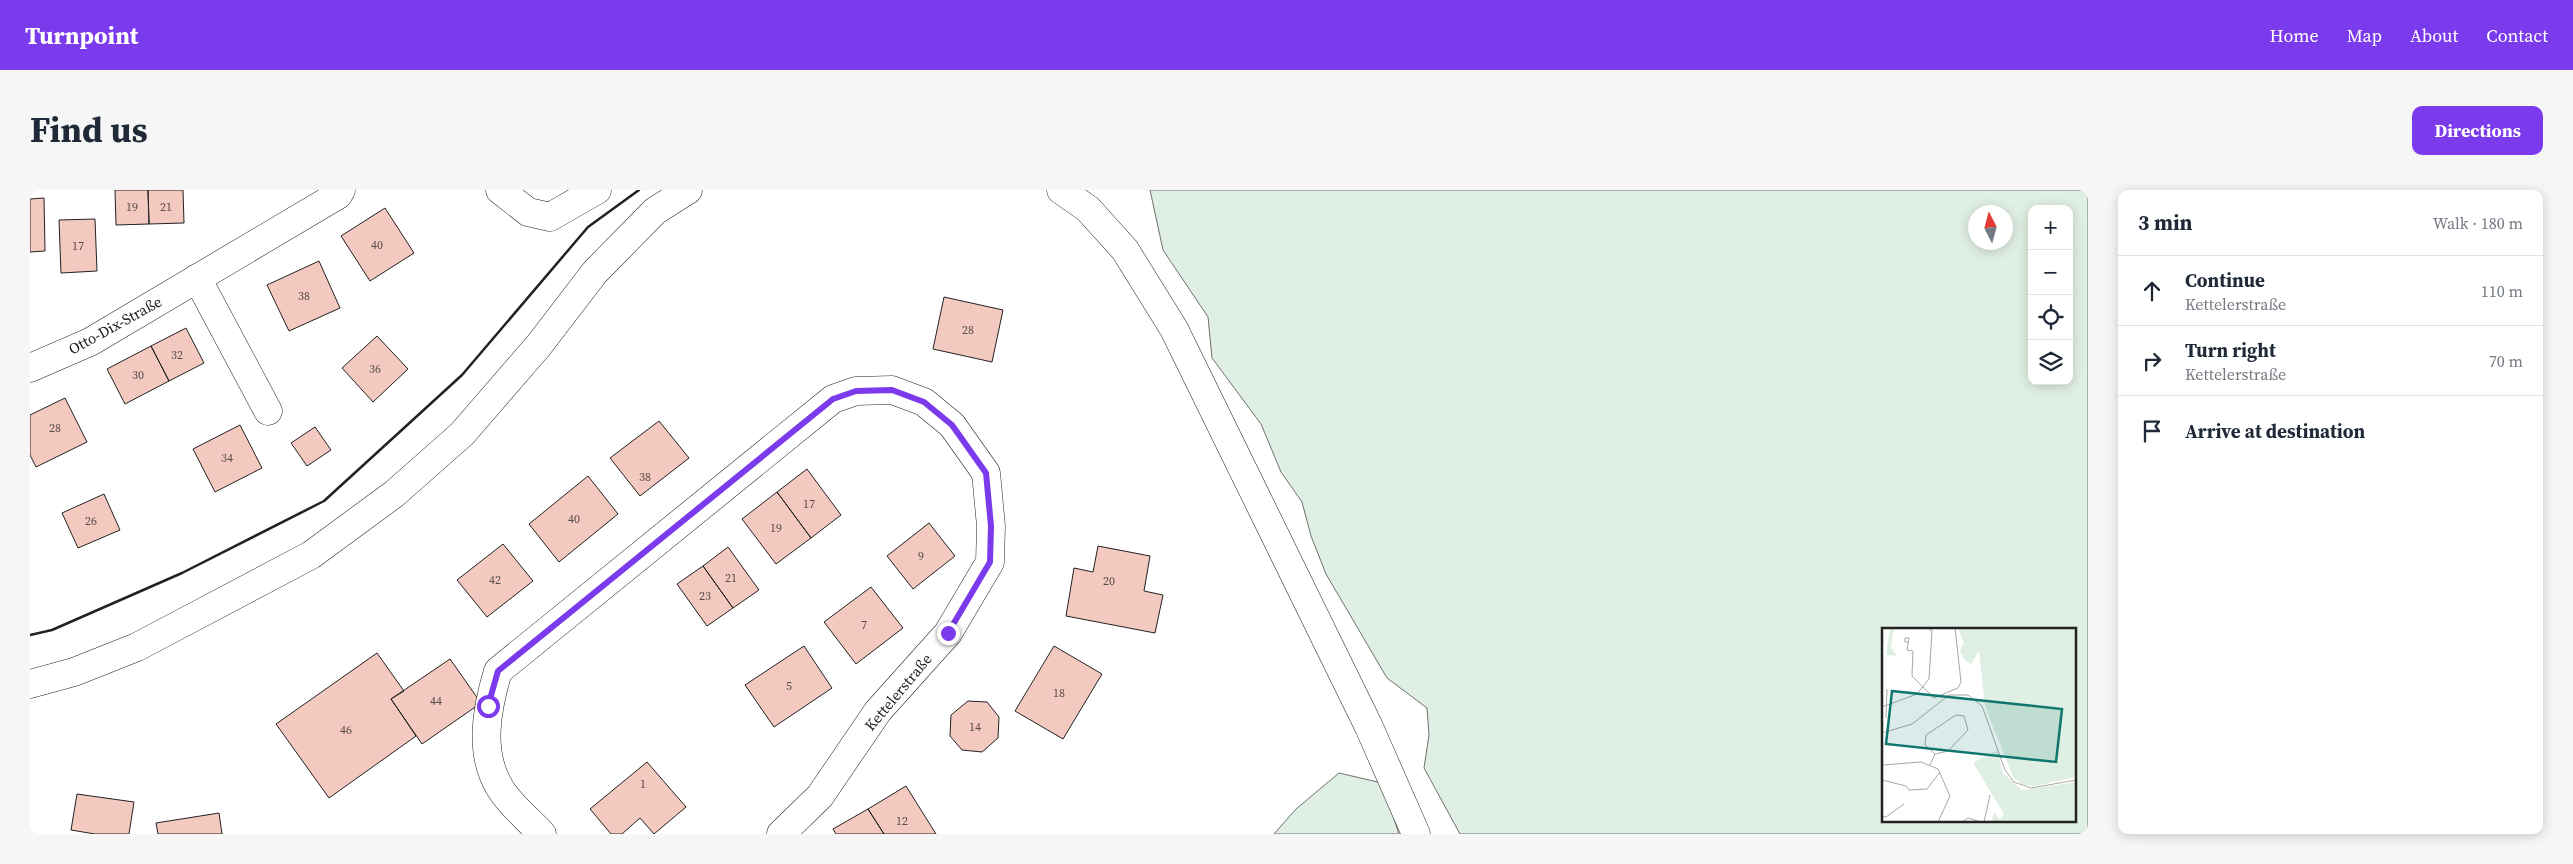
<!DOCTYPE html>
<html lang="en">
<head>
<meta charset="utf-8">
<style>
	:root { --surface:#fff; --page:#f6f6f7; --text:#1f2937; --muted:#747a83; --line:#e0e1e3; --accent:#7c3aed }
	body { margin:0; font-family:"Source Serif 4",serif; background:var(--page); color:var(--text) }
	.controls { position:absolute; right:15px; top:15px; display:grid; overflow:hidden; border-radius:10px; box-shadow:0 2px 12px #0003 }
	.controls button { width:45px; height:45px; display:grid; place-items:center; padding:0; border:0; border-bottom:1px solid var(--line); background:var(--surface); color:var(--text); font:25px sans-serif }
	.compass { position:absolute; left:1938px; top:15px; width:45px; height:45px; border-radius:50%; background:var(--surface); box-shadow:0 2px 12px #0003; rotate:354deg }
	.stop { position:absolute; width:15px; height:15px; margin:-11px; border:4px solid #7c3aed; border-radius:50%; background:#fff }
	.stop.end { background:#7c3aed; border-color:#fff; box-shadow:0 1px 5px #0008 }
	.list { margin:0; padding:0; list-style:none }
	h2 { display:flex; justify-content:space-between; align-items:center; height:65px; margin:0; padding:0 20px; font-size:21px }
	h2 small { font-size:16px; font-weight:400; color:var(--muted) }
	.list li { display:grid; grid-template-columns:32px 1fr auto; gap:15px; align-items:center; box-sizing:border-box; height:70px; padding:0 20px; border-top:1px solid var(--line) }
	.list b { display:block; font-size:19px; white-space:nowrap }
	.list p { margin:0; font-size:16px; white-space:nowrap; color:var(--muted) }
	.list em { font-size:16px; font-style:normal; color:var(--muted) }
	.icon { flex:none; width:28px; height:28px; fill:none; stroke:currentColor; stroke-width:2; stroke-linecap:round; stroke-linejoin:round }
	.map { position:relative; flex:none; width:2058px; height:644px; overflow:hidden; border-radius:10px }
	header { display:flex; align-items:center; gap:30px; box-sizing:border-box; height:70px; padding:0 25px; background:var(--accent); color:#fff }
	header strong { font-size:24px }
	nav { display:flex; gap:28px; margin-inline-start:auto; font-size:18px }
	.intro { display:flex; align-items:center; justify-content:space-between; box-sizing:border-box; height:120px; padding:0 30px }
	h1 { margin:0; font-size:35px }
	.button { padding:12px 22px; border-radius:10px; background:var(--accent); color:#fff; font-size:18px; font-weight:700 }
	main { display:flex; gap:30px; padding:0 30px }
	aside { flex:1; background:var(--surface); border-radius:10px; box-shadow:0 2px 12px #0003 }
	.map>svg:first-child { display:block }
</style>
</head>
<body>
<header>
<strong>Turnpoint</strong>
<nav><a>Home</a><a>Map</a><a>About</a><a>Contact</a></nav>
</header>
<div class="intro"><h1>Find us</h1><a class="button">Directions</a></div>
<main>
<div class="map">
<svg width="2058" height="644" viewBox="0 0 2058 644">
	<rect width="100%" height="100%" fill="#fff"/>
	<path fill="#e0efe3" stroke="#6f6f6f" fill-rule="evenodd" d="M 1120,0 L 2058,0 L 2058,644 L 1430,644 L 1394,578 L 1399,545 L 1397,518 L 1357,488 L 1296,384 L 1281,346 L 1272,312 L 1251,282 L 1231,234 L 1182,168 L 1178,127 L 1133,60 ZM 2002,19 L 2039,19 L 2039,191 L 2002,191 ZM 1946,22 L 1976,22 L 1976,52 L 1946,52 ZM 1853,439 L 2044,439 L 2044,630 L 1853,630 Z
		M 1309,583 L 1352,593 L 1369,644 L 1244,644 L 1266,619 Z"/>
	<path fill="#f3c9c0" stroke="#222" d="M 85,0 L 118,0 L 119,34 L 86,35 Z
		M 118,0 L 153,0 L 154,33 L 119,34 Z
		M 14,8 L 15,61 L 0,62 L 0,9 Z
		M 355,18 L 384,63 L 340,91 L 311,46 Z
		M 65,29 L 67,81 L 31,83 L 29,30 Z
		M 289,71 L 310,118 L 259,141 L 237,95 Z
		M 914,107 L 973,120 L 962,172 L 903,159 Z
		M 156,138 L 174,173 L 139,191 L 121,156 Z
		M 347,146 L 378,179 L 343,212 L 312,178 Z
		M 121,156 L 139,191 L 95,214 L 77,179 Z
		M 35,208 L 57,252 L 6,277 L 0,265 L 0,225 Z
		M 629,231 L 659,268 L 610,306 L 580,268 Z
		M 210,235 L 232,278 L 185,302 L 163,259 Z
		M 285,237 L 301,260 L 277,276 L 261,253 Z
		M 777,279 L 811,325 L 781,348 L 747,302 Z
		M 558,286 L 588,324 L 529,372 L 499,334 Z
		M 747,302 L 781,348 L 746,374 L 712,329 Z
		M 74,304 L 90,340 L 48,358 L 32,323 Z
		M 899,333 L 925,366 L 883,399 L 857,366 Z
		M 473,354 L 503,391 L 457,427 L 427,390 Z
		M 1068,356 L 1120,366 L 1114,401 L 1133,405 L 1125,443 L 1036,426 L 1044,378 L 1063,382 Z
		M 698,357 L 729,400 L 703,418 L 673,376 Z
		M 673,376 L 703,418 L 677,436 L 647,394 Z
		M 841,397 L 873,438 L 826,474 L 794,432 Z
		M 774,456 L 802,498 L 744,537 L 715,495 Z
		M 1024,456 L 1072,484 L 1033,549 L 985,521 Z
		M 347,463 L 374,501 L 361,509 L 386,546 L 299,608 L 246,534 Z
		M 420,469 L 451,513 L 392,554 L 361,509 Z
		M 938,511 L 957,512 L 969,527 L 968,548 L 952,562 L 932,560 L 920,546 L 921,525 Z
		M 617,572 L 656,617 L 624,644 L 610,628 L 592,644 L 581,644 L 560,619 Z
		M 876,596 L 906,644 L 854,644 L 838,619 Z
		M 47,604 L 104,612 L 99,644 L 65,644 L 41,640 Z
		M 838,619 L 854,644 L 806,644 L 803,639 Z
		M 189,623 L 192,644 L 128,644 L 126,633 Z"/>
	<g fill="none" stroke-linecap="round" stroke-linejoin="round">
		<defs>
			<path id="minor" d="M 470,0 L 498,22 L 520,27 L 567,0
				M 1031,0 L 1058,19 L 1095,60 L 1144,139 L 1339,537 L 1386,644
				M 167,88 L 238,221
				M 0,178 L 60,152 L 308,5 L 311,0
				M 0,494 L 44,482 L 107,457 L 281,365 L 364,304 L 432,244 L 509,155 L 565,82 L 625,21 L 658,0
				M 512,644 C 499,630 480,615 470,598 C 448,562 457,518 468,481 L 803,209 L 826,201 L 862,200 L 894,212 L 922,235 L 956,283 L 961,336 L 960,372 L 918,443 L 848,521 L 790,606 L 751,644"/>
		</defs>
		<use href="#minor" stroke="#222" stroke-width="29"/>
		<use href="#minor" stroke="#fff" stroke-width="28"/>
		<path stroke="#222" stroke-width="2.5" d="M 0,445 L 22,440 L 152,383 L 294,311 L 432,185 L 558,37 L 609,0"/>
	</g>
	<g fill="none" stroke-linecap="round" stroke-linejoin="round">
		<path stroke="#7c3aed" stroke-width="6" d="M 458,516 L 468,481 L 803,209 L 826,201 L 862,200 L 894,212 L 922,235 L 956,283 L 961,336 L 960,372 L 918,443"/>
	</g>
	<g text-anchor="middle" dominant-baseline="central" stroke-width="4" stroke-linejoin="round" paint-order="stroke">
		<g font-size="12" fill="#564c4a">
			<text x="102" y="17">19</text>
			<text x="136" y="17">21</text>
			<text x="347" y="55">40</text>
			<text x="48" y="56">17</text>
			<text x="274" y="106">38</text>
			<text x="938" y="140">28</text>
			<text x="147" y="165">32</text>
			<text x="345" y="179">36</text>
			<text x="108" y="185">30</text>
			<text x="25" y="238">28</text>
			<text x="197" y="268">34</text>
			<text x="615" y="287">38</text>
			<text x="779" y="314">17</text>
			<text x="544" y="329">40</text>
			<text x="61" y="331">26</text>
			<text x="746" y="338">19</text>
			<text x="891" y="366">9</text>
			<text x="701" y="388">21</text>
			<text x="465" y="390">42</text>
			<text x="1079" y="391">20</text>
			<text x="675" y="406">23</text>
			<text x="834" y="435">7</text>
			<text x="759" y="496">5</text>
			<text x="1029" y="503">18</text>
			<text x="406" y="511">44</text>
			<text x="945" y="537">14</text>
			<text x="316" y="540">46</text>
			<text x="613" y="594">1</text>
			<text x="872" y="631">12</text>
		</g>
		<g font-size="15" fill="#222" stroke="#fff">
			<text transform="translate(85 135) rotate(-29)">Otto-Dix-Straße</text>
			<text transform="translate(868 502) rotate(-50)">Kettelerstraße</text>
		</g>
	</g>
	<g transform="translate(1852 438)">
		<rect width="194" height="194" fill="#fff"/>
		<path d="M 8,0 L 12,0 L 9,19 L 15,28 L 4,27 ZM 76,0 L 194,0 L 194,149 L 153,158 L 141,157 L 131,149 L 103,78 L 97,23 L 89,36 L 82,32 L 78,23 L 82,15 ZM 113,123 L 116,124 L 121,145 L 140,162 L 194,154 L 194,194 L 110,194 L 112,184 L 118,192 L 122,186 L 91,135 Z" fill="#e0efe3"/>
		<path fill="none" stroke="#a7a7a7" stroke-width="1" d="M 26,14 L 23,14 L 23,10 L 27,10 L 25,22 L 31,23 L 30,48 L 52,70 L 76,60 L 79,54 L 73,0M 0,79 L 35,66 L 47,51 L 50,2 L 47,2M 4,90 L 5,61M 0,105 L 30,96 L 67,67 L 86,67 L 100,78 L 123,142 L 132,154 L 149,160 L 194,152M 0,137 L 39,134 L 56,141 L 68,168 L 56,194M 48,137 L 53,126 L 66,123 L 86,102 L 82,88 L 74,87 L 44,107 L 43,117 L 53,126M 0,152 L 24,158 L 27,162 L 45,161 L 58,144M 0,188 L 4,189 L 22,176M 80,194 L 86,190 L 99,194M 102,194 L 108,167"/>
		<path fill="#0f766e" fill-opacity="0.15" stroke="#0f766e" stroke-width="2.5" d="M 10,63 L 180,81 L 174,134 L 4,116 Z"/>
		<rect width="194" height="194" fill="none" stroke="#222" stroke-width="2.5"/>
	</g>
</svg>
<div class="controls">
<button>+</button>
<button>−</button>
<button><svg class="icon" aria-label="locate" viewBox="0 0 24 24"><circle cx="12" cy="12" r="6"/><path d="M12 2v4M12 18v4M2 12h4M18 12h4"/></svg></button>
<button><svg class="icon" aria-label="layers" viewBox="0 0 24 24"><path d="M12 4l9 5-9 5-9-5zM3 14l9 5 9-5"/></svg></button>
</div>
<svg class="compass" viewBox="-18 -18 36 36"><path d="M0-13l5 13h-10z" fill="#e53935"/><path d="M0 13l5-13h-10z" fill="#747a83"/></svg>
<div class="stop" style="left:458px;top:516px"></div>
<div class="stop end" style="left:918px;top:443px"></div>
</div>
<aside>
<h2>3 min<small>Walk · 180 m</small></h2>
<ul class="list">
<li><svg class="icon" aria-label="ahead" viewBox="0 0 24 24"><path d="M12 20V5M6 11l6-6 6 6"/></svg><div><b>Continue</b><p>Kettelerstraße</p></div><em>110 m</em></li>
<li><svg class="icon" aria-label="right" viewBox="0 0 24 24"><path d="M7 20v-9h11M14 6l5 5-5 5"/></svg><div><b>Turn right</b><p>Kettelerstraße</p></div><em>70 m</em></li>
<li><svg class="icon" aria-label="arrive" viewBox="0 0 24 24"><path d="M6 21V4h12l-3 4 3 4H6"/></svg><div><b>Arrive at destination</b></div></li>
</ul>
</aside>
</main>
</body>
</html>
